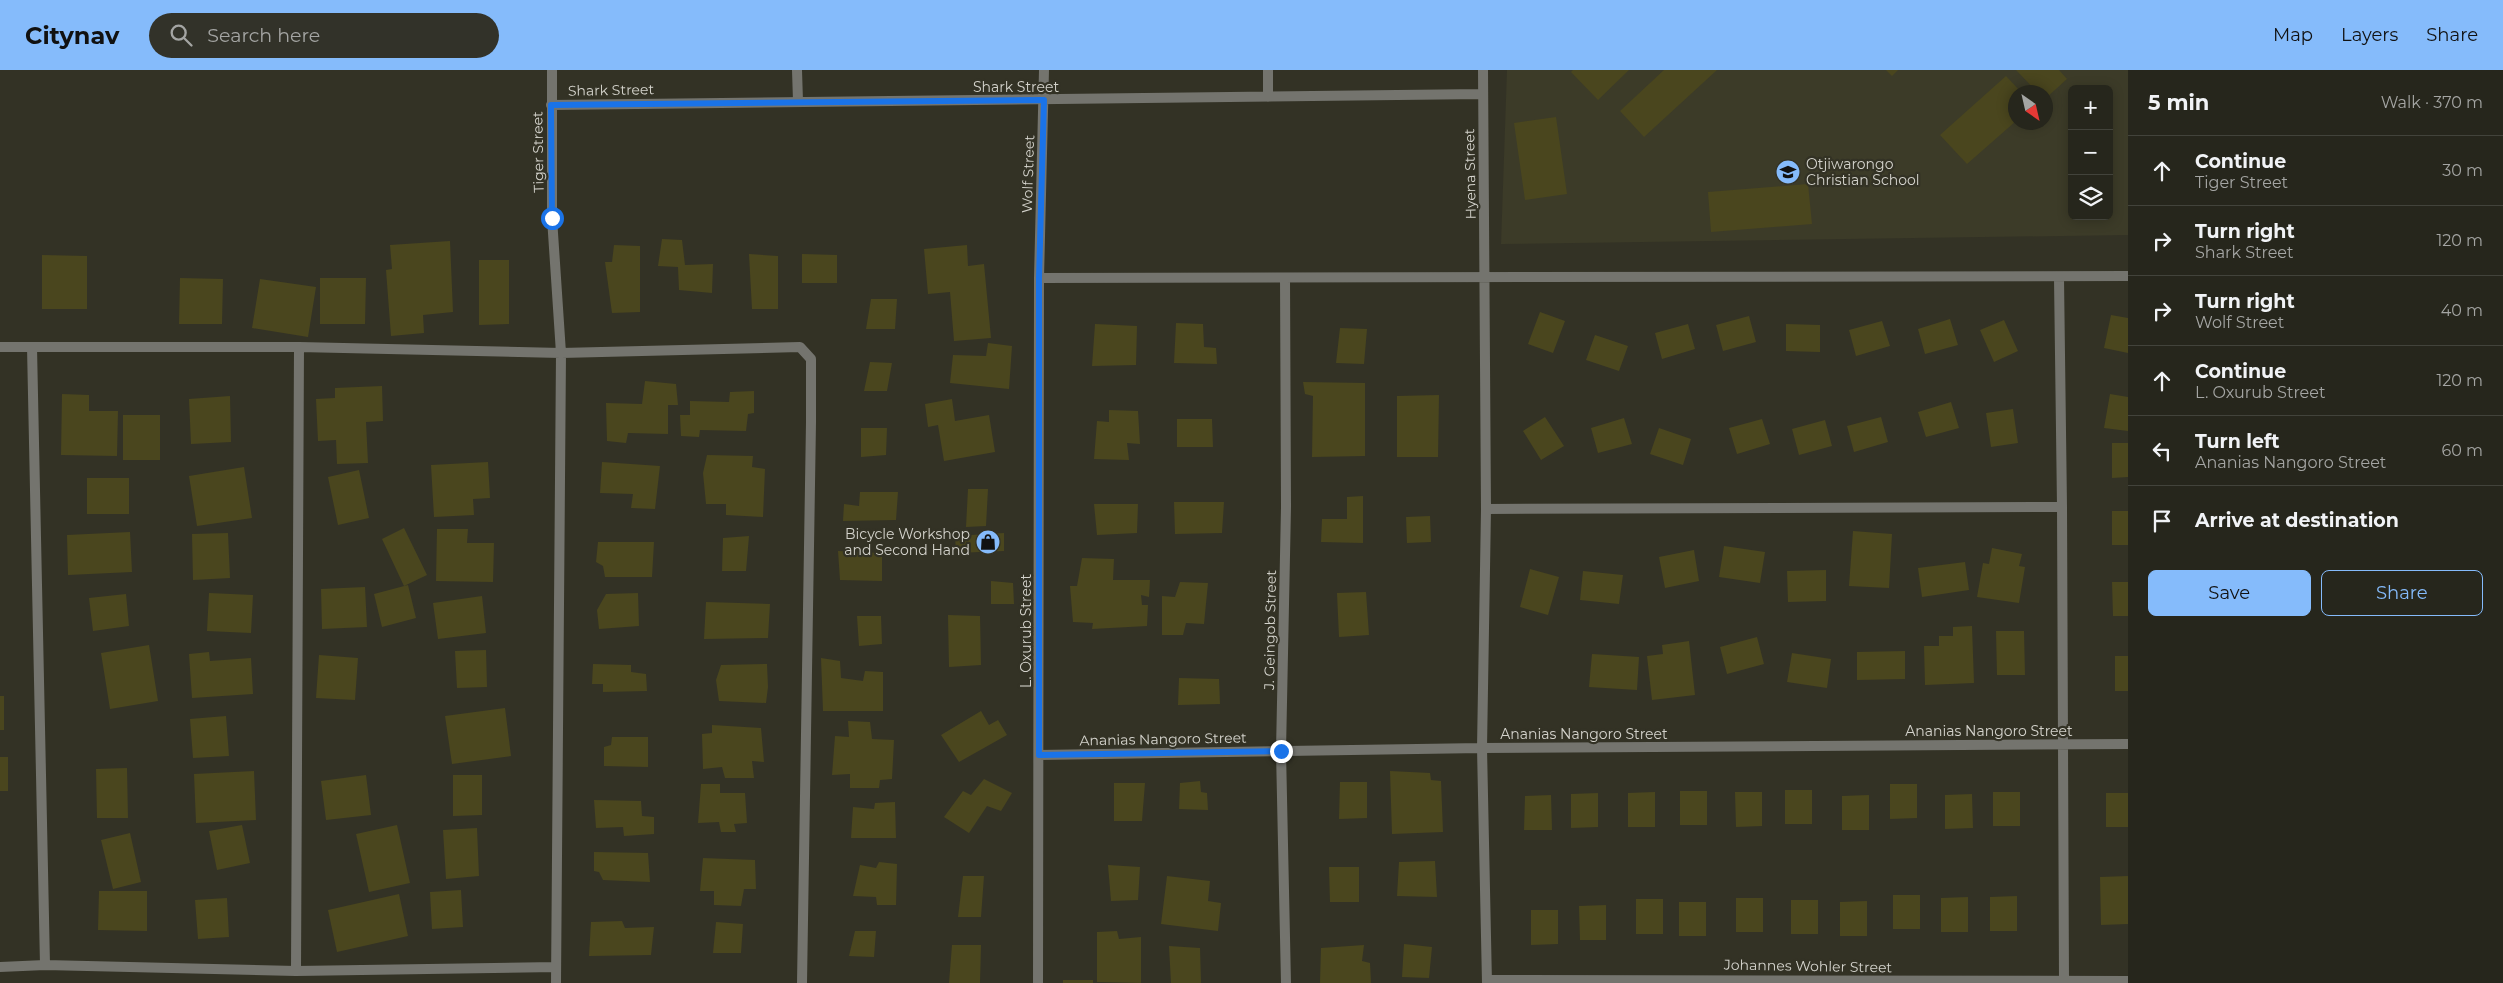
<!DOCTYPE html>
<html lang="en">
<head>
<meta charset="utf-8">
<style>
	:root { --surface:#26261c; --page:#323229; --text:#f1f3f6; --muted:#a4a5a3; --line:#42433b; --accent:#85bbfb }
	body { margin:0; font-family:Montserrat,sans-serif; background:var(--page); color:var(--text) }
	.controls { position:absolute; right:15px; top:15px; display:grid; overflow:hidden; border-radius:8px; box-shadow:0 2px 12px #0003 }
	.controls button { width:45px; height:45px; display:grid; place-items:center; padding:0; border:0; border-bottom:1px solid var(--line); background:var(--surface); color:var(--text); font:25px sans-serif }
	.compass { position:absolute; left:2008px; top:15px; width:45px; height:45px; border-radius:50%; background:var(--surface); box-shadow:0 2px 12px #0003; rotate:146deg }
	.stop { position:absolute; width:15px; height:15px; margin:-11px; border:4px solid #1a73e8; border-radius:50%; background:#fff }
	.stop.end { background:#1a73e8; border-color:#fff; box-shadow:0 1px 5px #0008 }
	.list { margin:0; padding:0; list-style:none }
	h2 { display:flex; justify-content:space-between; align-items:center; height:65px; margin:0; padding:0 20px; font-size:21px }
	h2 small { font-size:16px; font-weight:400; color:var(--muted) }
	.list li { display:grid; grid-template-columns:32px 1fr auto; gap:15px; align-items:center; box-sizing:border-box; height:70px; padding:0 20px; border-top:1px solid var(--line) }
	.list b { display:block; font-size:19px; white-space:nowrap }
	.list p { margin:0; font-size:16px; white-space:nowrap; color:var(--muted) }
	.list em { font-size:16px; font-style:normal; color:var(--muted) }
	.actions { display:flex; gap:10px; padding:15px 20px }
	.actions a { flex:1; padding:11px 0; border:1px solid var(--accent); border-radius:8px; text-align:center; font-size:18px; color:var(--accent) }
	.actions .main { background:var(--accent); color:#111 }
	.icon { flex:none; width:28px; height:28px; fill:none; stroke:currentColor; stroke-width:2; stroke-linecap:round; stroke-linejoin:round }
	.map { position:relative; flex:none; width:2128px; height:913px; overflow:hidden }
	header { display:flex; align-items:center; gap:30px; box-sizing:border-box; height:70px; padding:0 25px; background:var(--accent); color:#111 }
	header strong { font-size:24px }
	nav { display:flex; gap:28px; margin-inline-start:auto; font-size:18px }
	.search { width:350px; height:45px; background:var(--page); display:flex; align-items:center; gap:12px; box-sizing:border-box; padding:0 18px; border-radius:28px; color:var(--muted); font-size:19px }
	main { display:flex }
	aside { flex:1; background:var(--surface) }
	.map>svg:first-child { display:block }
</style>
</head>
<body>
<header>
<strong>Citynav</strong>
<div class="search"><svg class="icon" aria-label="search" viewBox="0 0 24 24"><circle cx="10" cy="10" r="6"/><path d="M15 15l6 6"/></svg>Search here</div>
<nav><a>Map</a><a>Layers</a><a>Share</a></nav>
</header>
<main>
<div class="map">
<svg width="2128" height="913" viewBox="0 0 2128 913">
	<rect width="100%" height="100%" fill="#333225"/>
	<path fill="#3c3b28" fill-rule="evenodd" d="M 1507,0 L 2128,0 L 2128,165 L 1501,174 ZM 2072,19 L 2109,19 L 2109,146 L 2072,146 ZM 2016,22 L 2046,22 L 2046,52 L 2016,52 Z"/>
	<path fill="#4a461e" d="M 1573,0 L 1629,0 L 1598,30 L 1571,2 Z
		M 1664,0 L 1717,0 L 1644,67 L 1620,41 Z
		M 1886,0 L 1898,0 L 1892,6 Z
		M 2016,0 L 2059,0 L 2067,9 L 2046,28 L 2046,22 L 2037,22 Z
		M 2006,6 L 2021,22 L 2016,22 L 2016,51 L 1967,94 L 1940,65 Z
		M 1556,47 L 1567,124 L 1525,130 L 1514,53 Z
		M 1808,114 L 1812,154 L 1711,162 L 1708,122 Z
		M 662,169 L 682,170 L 685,195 L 713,194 L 712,223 L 679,220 L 678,197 L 658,196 Z
		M 450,171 L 453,242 L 423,245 L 424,263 L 391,266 L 386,200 L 392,199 L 390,175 Z
		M 614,175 L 640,176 L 640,242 L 612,243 L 605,192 L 612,192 Z
		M 967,175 L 968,196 L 984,194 L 991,268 L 954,271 L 950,222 L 928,224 L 924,179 Z
		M 749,184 L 778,186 L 778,239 L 752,239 Z
		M 802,184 L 837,185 L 837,213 L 802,213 Z
		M 42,185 L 87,186 L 87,239 L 42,239 Z
		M 479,190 L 509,190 L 509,254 L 479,255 Z
		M 180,208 L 223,209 L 222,254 L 179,254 Z
		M 320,208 L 366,208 L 365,254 L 320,254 Z
		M 260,209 L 316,217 L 308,267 L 252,258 Z
		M 871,229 L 897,229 L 895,259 L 866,259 Z
		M 1540,242 L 1565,251 L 1553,283 L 1528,274 Z
		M 2111,245 L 2128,248 L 2128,283 L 2104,278 Z
		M 1749,246 L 1756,272 L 1723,281 L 1716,255 Z
		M 1950,249 L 1958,275 L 1925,284 L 1918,259 Z
		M 2004,250 L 2018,281 L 1994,292 L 1980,260 Z
		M 1882,251 L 1890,276 L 1856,286 L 1849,260 Z
		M 1176,253 L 1203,254 L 1204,277 L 1216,278 L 1217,294 L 1174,293 Z
		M 1095,254 L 1137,256 L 1136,295 L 1092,296 Z
		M 1688,254 L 1695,279 L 1662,289 L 1655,263 Z
		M 1786,254 L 1820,255 L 1820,282 L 1786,281 Z
		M 1340,258 L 1367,259 L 1364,294 L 1336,293 Z
		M 1595,265 L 1628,276 L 1619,301 L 1586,290 Z
		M 988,273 L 1012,276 L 1009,319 L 950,313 L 953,285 L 986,286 Z
		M 870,292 L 892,293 L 887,321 L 864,321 Z
		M 645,311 L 676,314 L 678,335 L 668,335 L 668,364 L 628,363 L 626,373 L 607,371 L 606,333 L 642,334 Z
		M 1303,312 L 1365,313 L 1365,386 L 1312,387 L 1313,326 L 1305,324 Z
		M 382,316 L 383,351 L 366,352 L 368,393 L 337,394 L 336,370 L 318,371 L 316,329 L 335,328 L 335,318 Z
		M 754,321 L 754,343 L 748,344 L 746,361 L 700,360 L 699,367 L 681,366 L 680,345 L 690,345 L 690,331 L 729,332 L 730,322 Z
		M 62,324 L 89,325 L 89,341 L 118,341 L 117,386 L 61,385 Z
		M 2110,324 L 2128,327 L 2128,361 L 2104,358 Z
		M 1439,325 L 1438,387 L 1397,387 L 1397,326 Z
		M 230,326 L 231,372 L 191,374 L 189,329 Z
		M 952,329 L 955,351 L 989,345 L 995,382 L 944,391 L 938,355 L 928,357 L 925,334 Z
		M 1951,332 L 1959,358 L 1926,367 L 1918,342 Z
		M 2013,339 L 2018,373 L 1991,377 L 1986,343 Z
		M 1109,340 L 1138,341 L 1140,374 L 1127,373 L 1129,390 L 1094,389 L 1097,351 L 1109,352 Z
		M 123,345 L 160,345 L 160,390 L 123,390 Z
		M 1545,347 L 1564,376 L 1541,390 L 1523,361 Z
		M 1881,347 L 1888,372 L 1854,382 L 1847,356 Z
		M 1624,348 L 1632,374 L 1598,383 L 1591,358 Z
		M 1177,349 L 1212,349 L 1213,377 L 1177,377 Z
		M 1762,349 L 1770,374 L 1737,384 L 1729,358 Z
		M 1825,350 L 1832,376 L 1799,385 L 1792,359 Z
		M 861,358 L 887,358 L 886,385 L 861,387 Z
		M 1659,358 L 1691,369 L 1683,395 L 1650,384 Z
		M 2112,373 L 2128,373 L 2128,407 L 2112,408 Z
		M 707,385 L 753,386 L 752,397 L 765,399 L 763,447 L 726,445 L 726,434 L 706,434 L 703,403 Z
		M 488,392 L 490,428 L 473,429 L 474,445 L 434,447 L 431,395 Z
		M 602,392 L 660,396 L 655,439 L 631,438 L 633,424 L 600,423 Z
		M 244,397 L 252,448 L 197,456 L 189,406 Z
		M 359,400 L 369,448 L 338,455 L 328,407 Z
		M 87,408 L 129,408 L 129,444 L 87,444 Z
		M 968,419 L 988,419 L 986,456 L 966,457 Z
		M 860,422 L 898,422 L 896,450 L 843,451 L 844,434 L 859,436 Z
		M 1363,426 L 1363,473 L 1321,472 L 1322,449 L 1347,449 L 1347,427 Z
		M 1174,432 L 1224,432 L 1222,463 L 1175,464 Z
		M 1094,434 L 1138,434 L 1137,463 L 1097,465 Z
		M 2112,441 L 2128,441 L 2128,475 L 2112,475 Z
		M 1430,446 L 1431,472 L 1407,473 L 1406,447 Z
		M 404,458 L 427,505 L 404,516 L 382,469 Z
		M 437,459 L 468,459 L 467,473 L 494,473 L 493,512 L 436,511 Z
		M 1853,461 L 1892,464 L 1889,518 L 1849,516 Z
		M 130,462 L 132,502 L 68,505 L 67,465 Z
		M 228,463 L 230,508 L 193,510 L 192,464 Z
		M 1004,463 L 1004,481 L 956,483 L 955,466 Z
		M 749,466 L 746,501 L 722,501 L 723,468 Z
		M 598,472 L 654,472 L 652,507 L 605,507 L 603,496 L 596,492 Z
		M 1724,476 L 1765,482 L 1760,513 L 1719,507 Z
		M 1992,478 L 2022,484 L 2019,496 L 2025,497 L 2019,533 L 1977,527 L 1983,493 L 1989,494 Z
		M 1694,480 L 1699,511 L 1665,518 L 1659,487 Z
		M 838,481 L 882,483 L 882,511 L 840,510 Z
		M 1082,488 L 1114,489 L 1113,510 L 1150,510 L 1149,527 L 1141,525 L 1142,535 L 1148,535 L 1147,556 L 1092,559 L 1093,553 L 1073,552 L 1070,516 L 1077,516 Z
		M 1965,492 L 1969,520 L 1922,527 L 1918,498 Z
		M 1530,499 L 1559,507 L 1548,545 L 1520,537 Z
		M 1826,500 L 1826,531 L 1788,532 L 1787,501 Z
		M 1583,501 L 1623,505 L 1619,534 L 1580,530 Z
		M 991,511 L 1013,513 L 1014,534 L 991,534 Z
		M 1180,512 L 1208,513 L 1204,554 L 1186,553 L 1183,565 L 1162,565 L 1162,526 L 1175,527 Z
		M 2112,512 L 2128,512 L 2128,546 L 2113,546 Z
		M 408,515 L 416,548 L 382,557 L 374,524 Z
		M 365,517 L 367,557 L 322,559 L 321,519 Z
		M 1366,522 L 1369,565 L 1339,567 L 1337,523 Z
		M 209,523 L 253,525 L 251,563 L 207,561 Z
		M 638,523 L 639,556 L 599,559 L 597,540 L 606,524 Z
		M 126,524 L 129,556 L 93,561 L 89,528 Z
		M 482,526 L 486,563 L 438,569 L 433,533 Z
		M 706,532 L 770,534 L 768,568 L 704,569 Z
		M 948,545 L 980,546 L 981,595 L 949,597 Z
		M 857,546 L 881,546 L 882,574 L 859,576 Z
		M 1972,556 L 1974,613 L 1925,615 L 1924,576 L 1939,576 L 1939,566 L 1953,566 L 1953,557 Z
		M 1996,561 L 2024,561 L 2025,605 L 1997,605 Z
		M 1757,567 L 1764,594 L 1727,604 L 1720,577 Z
		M 1689,571 L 1695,625 L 1652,630 L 1647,586 L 1663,584 L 1662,575 Z
		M 149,575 L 158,631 L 110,639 L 101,583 Z
		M 486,580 L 487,617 L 457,618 L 455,581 Z
		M 1905,581 L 1905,609 L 1857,610 L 1857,582 Z
		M 209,582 L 210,591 L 251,588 L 253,624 L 192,628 L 189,584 Z
		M 1792,583 L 1831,589 L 1827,618 L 1787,612 Z
		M 1592,584 L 1639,587 L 1637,620 L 1589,617 Z
		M 319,585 L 358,588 L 355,630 L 316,628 Z
		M 2115,586 L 2128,586 L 2128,621 L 2115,621 Z
		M 821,588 L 840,591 L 841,608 L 863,611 L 865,601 L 883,602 L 883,641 L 823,641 Z
		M 593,594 L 631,595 L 631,602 L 646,604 L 647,621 L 603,622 L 603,614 L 592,614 Z
		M 767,594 L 768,617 L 766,633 L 719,631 L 716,610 L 721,595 Z
		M 1179,608 L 1219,609 L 1220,634 L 1178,635 Z
		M 0,626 L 4,626 L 4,660 L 0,660 Z
		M 505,638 L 511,686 L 452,694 L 445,646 Z
		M 981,641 L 989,655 L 998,650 L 1007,665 L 959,692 L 941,665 Z
		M 226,646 L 229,686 L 193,688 L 190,649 Z
		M 848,651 L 870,652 L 872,669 L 894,670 L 892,709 L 880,710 L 879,718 L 850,718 L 850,704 L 832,705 L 835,666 L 849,667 Z
		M 712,655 L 761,658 L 764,692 L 752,691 L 754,708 L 725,708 L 722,697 L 703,699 L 702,664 L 712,663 Z
		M 612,667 L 648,667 L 648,697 L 604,696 L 604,677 L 611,675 Z
		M 0,687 L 8,687 L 8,721 L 0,721 Z
		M 127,698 L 128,748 L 97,748 L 96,699 Z
		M 254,701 L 256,750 L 196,753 L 194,704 Z
		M 1390,701 L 1430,703 L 1431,710 L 1441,711 L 1443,762 L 1392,764 Z
		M 366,705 L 371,745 L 326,750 L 321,711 Z
		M 453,705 L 482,705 L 482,745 L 453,746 Z
		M 984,709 L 1012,723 L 1001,741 L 987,736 L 969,763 L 944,747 L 963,721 L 971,725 Z
		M 1200,711 L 1201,722 L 1207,723 L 1208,740 L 1179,739 L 1180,713 Z
		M 1340,712 L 1367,712 L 1367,748 L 1339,749 Z
		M 1114,713 L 1145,713 L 1142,751 L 1114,751 Z
		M 701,714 L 720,714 L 720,723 L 745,723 L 747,753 L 734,754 L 736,762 L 721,762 L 719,752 L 698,753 Z
		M 1890,714 L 1917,714 L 1917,748 L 1890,749 Z
		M 1785,720 L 1812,720 L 1812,754 L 1785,754 Z
		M 1680,721 L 1707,721 L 1707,755 L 1680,755 Z
		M 1655,722 L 1655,757 L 1628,757 L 1628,723 Z
		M 1735,722 L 1762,722 L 1762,756 L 1736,757 Z
		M 1993,722 L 2020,722 L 2020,756 L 1993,756 Z
		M 1598,723 L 1598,757 L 1571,758 L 1571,724 Z
		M 2106,723 L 2128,723 L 2128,757 L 2106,757 Z
		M 1972,724 L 1973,758 L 1945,759 L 1945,725 Z
		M 1551,725 L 1552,760 L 1524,760 L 1525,726 Z
		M 1869,725 L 1869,760 L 1842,760 L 1842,726 Z
		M 594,730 L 641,731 L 642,746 L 654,747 L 654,764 L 624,766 L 623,757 L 596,758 Z
		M 895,732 L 896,768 L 851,768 L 853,737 L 874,739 L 875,733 Z
		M 242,755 L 250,793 L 217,800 L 209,761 Z
		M 397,755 L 410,813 L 369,822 L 356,764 Z
		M 477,758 L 479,806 L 446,809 L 443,760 Z
		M 130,763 L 141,812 L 113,819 L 101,770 Z
		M 594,782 L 648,783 L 650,812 L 603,810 L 599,802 L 594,801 Z
		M 703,788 L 755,790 L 756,819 L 744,819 L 741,836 L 714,835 L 714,821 L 700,821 Z
		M 1435,791 L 1437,827 L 1397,826 L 1399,792 Z
		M 879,792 L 897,794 L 896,835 L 877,835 L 876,827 L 853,826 L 860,795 L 876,798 Z
		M 1108,795 L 1140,797 L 1138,830 L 1111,831 Z
		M 1329,797 L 1359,797 L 1359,832 L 1330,832 Z
		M 963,806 L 984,806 L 981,847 L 958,847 Z
		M 1167,806 L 1210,811 L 1208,831 L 1221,833 L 1218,861 L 1161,854 Z
		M 2128,806 L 2128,854 L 2101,855 L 2100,807 Z
		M 461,820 L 463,857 L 432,859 L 430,822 Z
		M 99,821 L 147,821 L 147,861 L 98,860 Z
		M 399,824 L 408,866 L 337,882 L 328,840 Z
		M 1893,825 L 1920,825 L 1920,859 L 1893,859 Z
		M 2017,826 L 2017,861 L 1990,861 L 1990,827 Z
		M 1968,827 L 1968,862 L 1941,862 L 1941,828 Z
		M 227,828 L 229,867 L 198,869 L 195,830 Z
		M 1736,828 L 1763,828 L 1763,862 L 1736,862 Z
		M 1636,829 L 1663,829 L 1663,864 L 1636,864 Z
		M 1791,830 L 1818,830 L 1818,864 L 1791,864 Z
		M 1867,831 L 1867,866 L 1840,866 L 1840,832 Z
		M 1679,832 L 1706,832 L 1706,866 L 1679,866 Z
		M 1606,835 L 1606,870 L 1580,870 L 1579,836 Z
		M 1531,840 L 1558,840 L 1558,874 L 1531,875 Z
		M 622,851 L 625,858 L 654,857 L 651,885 L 589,886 L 591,852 Z
		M 716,852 L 743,854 L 741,883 L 713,883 Z
		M 855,861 L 876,861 L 874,887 L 849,886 Z
		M 1117,861 L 1119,869 L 1141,867 L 1141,913 L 1097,912 L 1097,862 Z
		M 1404,874 L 1432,877 L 1429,908 L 1402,907 Z
		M 952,875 L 981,875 L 980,913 L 949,913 Z
		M 1364,875 L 1362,891 L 1370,893 L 1371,913 L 1320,913 L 1321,878 Z
		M 1169,876 L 1200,878 L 1201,913 L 1171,913 Z
		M 1063,910 L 1093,910 L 1093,913 L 1063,913 Z"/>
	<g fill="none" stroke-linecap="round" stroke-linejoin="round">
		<path stroke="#74746e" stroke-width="10" d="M 552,0 L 552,148 L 561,283 L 556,913
			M 797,0 L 798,31
			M 1483,0 L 1486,439 L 1482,678 L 1487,913
			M 1268,27 L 1268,0
			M 551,35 L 1482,24
			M 1039,208 L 2128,206
			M 1285,208 L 1286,437 L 1281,681 L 1286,913
			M 2059,208 L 2062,437 L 2064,911
			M 0,277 L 299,277 L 561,283 L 800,277 L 811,289 L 811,352 L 802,913
			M 32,277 L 45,895
			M 1486,439 L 2062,437
			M 1039,685 L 1482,678 L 2128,674
			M 0,897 L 45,895 L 296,901 L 556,897
			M 296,901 L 299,277
			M 1487,910 L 2128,911
			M 1038,913 L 1039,208 L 1044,0"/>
	</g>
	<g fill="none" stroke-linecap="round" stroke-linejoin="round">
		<path stroke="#1a73e8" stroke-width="6" d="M 552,148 L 551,35 L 1044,30 L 1039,208 L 1039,685 L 1281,681"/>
	</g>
	<defs>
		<symbol id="school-disc" viewBox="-11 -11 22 22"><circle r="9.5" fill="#85bbfb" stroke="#333225"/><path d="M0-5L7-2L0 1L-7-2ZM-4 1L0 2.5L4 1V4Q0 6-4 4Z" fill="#111"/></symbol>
		<symbol id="shop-disc" viewBox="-11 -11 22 22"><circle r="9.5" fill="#85bbfb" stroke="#333225"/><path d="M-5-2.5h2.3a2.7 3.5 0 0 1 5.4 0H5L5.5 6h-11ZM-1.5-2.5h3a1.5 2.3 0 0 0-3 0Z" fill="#111"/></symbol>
	</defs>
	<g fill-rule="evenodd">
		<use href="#school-disc" x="1774" y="88" width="28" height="28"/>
		<use href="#shop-disc" x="974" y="458" width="28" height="28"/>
	</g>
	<g text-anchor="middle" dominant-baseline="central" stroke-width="4.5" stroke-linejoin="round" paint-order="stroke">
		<g font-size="14" fill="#d4d3cc" stroke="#333225">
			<text x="1016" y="17">Shark Street</text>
			<text transform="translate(611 20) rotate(-1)">Shark Street</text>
			<text transform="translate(538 82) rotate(-91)">Tiger Street</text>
			<text transform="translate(1028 104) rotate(-88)">Wolf Street</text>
			<text transform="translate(1470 104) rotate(-91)">Hyena Street</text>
			<text transform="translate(1270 560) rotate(-89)">J. Geingob Street</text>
			<text transform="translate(1026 561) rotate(-90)">L. Oxurub Street</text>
			<text x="1989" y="661">Ananias Nangoro Street</text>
			<text x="1584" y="664">Ananias Nangoro Street</text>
			<text transform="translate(1163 669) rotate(-1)">Ananias Nangoro Street</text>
			<text transform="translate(1808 896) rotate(1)">Johannes Wohler Street</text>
		</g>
		<g font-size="14" fill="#d4d3cc" stroke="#333225" text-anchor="start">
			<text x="1806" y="94">Otjiwarongo<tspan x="1806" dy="16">Christian School</tspan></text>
			<text x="970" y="464" text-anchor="end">Bicycle Workshop<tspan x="970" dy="16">and Second Hand</tspan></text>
		</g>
	</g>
</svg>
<div class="controls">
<button>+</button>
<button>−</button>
<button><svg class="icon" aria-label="layers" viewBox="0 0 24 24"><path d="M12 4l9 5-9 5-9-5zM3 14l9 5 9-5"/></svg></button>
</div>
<svg class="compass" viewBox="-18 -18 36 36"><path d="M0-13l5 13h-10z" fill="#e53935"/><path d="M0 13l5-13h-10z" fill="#a4a5a3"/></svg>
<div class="stop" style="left:552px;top:148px"></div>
<div class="stop end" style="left:1281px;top:681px"></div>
</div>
<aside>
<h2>5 min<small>Walk · 370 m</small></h2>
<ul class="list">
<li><svg class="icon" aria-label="ahead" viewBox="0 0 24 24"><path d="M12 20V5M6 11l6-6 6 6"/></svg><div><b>Continue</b><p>Tiger Street</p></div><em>30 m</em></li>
<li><svg class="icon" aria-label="right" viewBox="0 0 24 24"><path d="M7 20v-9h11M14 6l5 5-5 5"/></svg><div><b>Turn right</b><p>Shark Street</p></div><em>120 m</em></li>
<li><svg class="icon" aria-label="right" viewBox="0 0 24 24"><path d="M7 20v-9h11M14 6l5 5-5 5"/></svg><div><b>Turn right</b><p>Wolf Street</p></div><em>40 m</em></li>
<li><svg class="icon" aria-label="ahead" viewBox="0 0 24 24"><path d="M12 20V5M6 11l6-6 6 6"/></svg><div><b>Continue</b><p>L. Oxurub Street</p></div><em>120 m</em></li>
<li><svg class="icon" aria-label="left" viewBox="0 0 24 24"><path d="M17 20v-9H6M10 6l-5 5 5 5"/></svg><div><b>Turn left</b><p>Ananias Nangoro Street</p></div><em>60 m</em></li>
<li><svg class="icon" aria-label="arrive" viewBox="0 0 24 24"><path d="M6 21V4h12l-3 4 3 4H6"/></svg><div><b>Arrive at destination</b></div></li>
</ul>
<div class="actions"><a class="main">Save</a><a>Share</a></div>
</aside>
</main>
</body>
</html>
